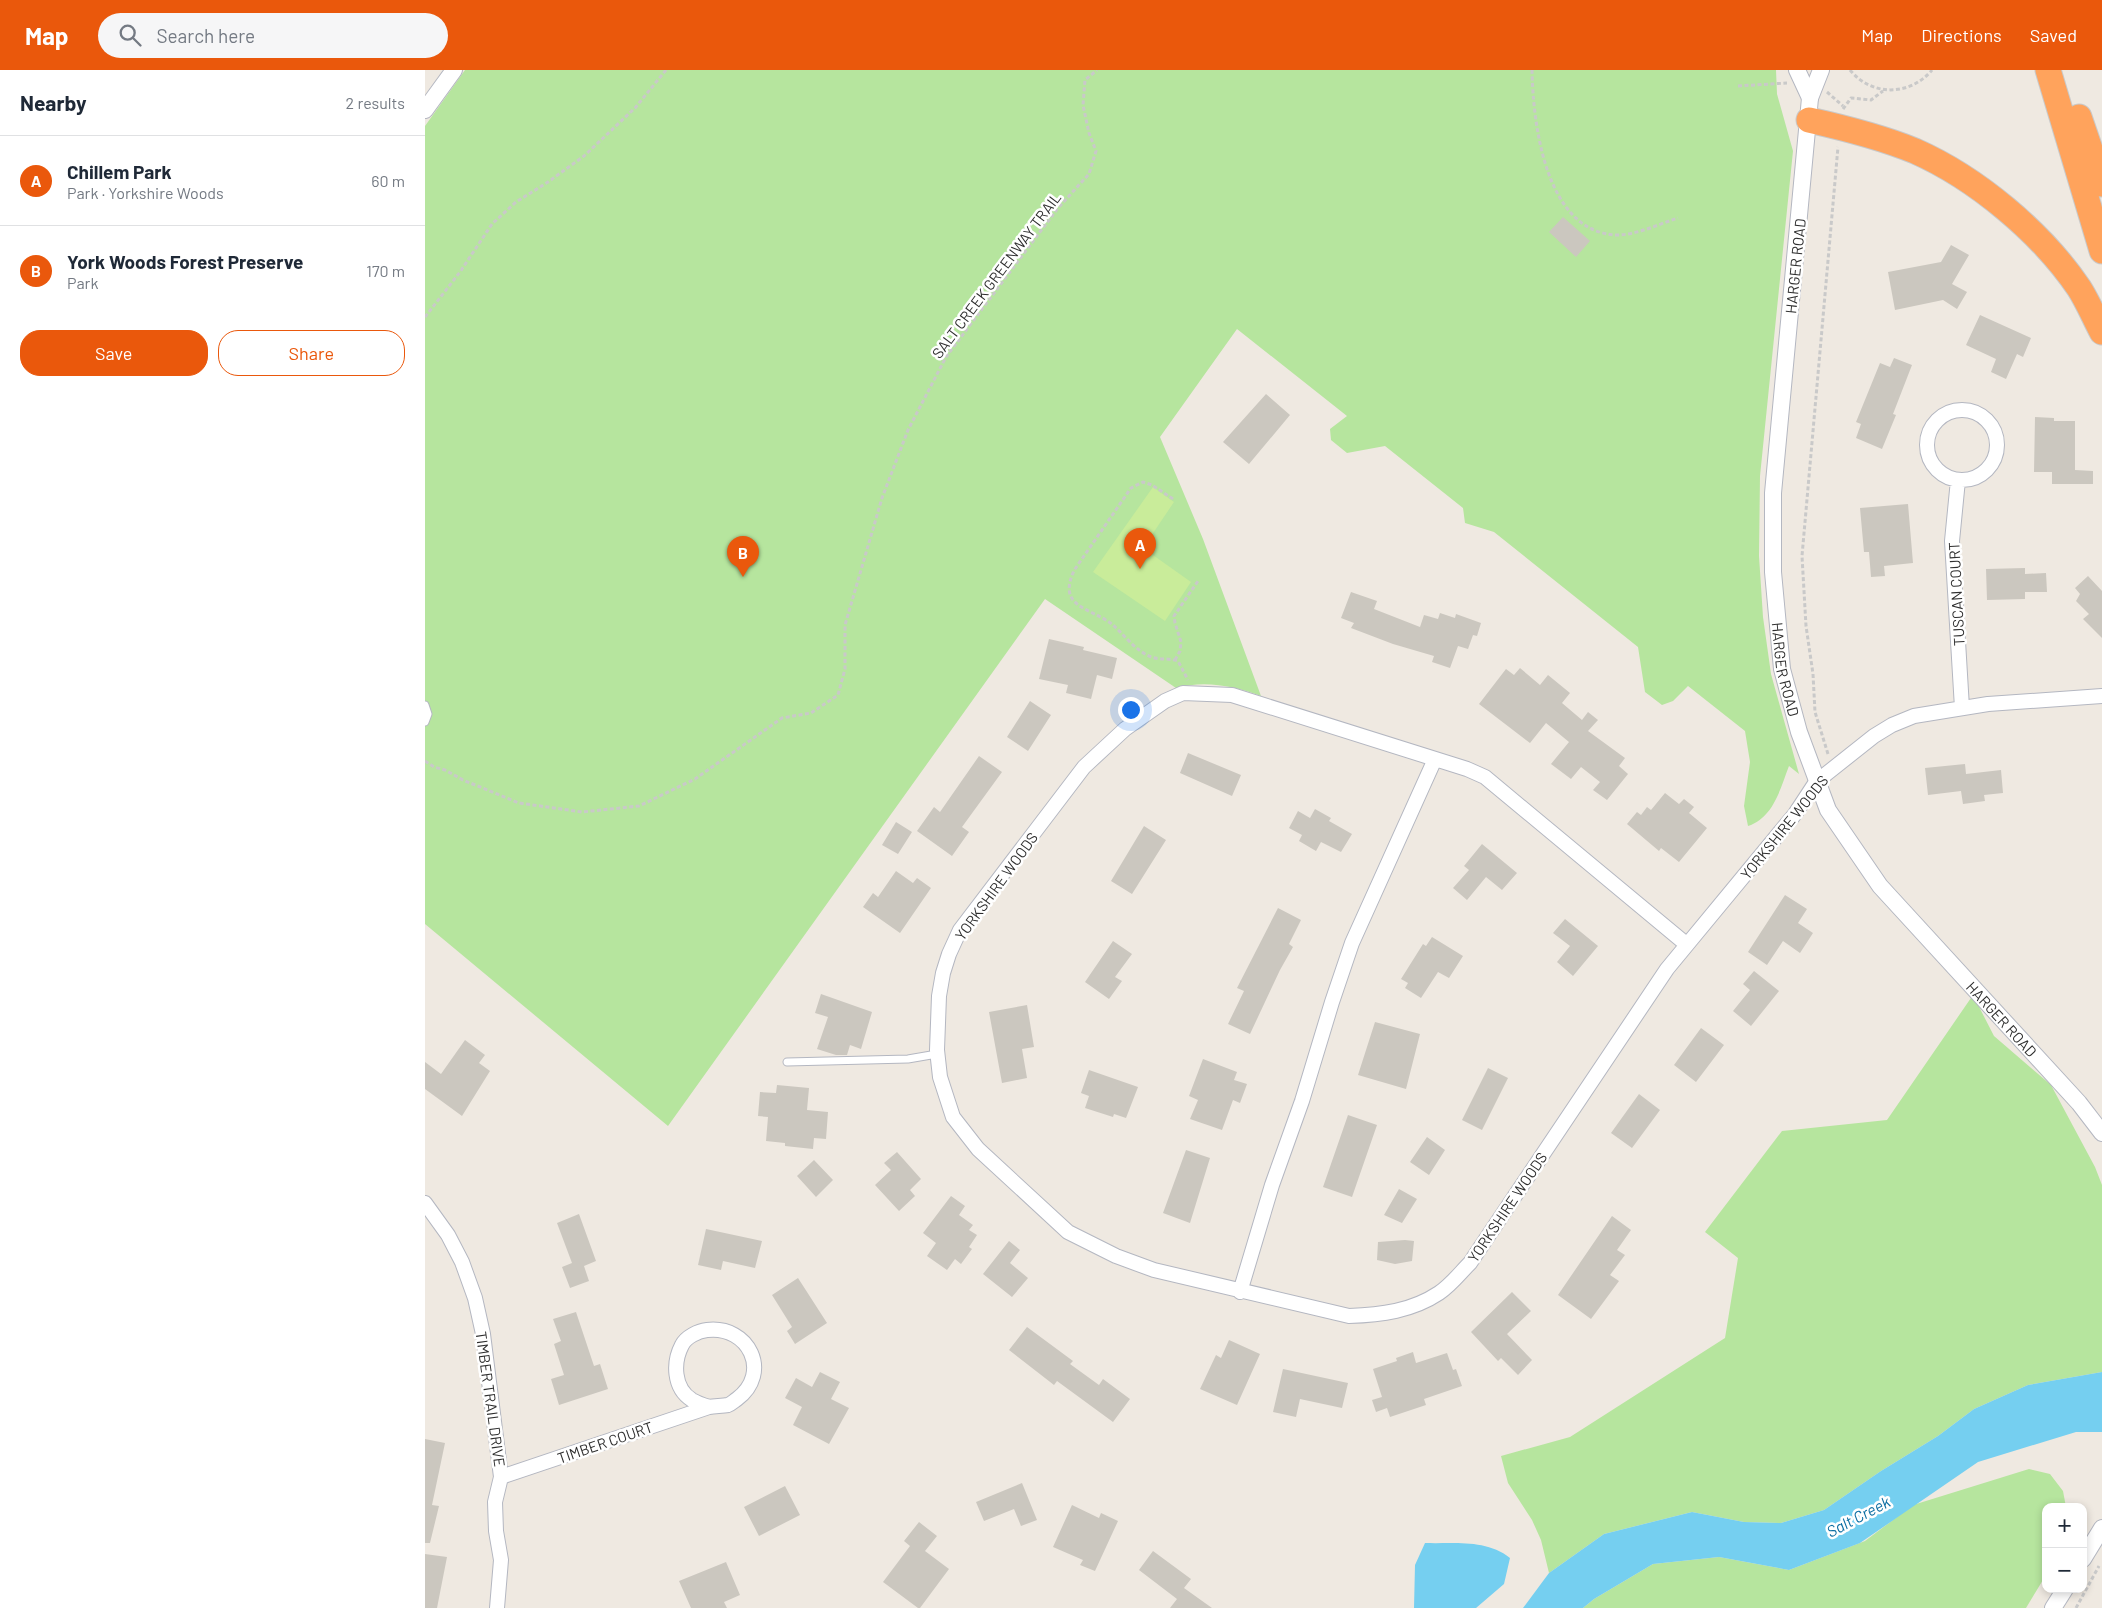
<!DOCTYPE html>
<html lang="en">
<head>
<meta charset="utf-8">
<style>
	:root { --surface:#fff; --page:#f6f6f7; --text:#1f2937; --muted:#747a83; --line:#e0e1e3; --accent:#ea580c }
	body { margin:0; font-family:Barlow,sans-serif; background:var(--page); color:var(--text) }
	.controls { position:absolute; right:15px; bottom:15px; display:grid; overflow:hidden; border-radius:10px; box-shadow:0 2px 8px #0003 }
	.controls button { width:45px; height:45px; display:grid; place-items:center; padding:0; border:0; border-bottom:1px solid var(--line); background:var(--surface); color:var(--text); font:25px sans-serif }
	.you { position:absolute; left:705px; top:639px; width:18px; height:18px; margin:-12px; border:4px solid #fff; border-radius:50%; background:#1a73e8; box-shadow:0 0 0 8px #1a73e833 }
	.badge { display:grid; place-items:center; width:32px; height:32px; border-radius:50%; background:var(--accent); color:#fff; font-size:16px; font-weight:700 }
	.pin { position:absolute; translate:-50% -41px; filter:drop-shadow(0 1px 2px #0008) }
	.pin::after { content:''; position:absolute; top:26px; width:18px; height:15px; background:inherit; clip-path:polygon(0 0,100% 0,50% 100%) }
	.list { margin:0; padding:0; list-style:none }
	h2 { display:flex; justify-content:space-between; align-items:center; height:65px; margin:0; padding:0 20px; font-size:21px }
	h2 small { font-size:16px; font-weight:400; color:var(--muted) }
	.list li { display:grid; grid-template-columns:32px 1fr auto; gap:15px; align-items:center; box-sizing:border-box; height:90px; padding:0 20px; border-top:1px solid var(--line) }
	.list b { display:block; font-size:19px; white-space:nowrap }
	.list p { margin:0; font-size:16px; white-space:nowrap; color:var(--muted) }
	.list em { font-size:16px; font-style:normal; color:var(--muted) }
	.actions { display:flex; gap:10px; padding:15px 20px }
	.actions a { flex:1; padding:11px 0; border:1px solid var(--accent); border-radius:20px; text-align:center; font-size:18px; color:var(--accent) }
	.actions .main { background:var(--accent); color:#fff }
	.icon { flex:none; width:28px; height:28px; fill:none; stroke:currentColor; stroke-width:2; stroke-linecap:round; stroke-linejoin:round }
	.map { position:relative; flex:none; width:1677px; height:1538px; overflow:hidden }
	header { display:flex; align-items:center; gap:30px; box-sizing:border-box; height:70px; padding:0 25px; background:var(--accent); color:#fff }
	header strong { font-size:24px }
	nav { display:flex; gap:28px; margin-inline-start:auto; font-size:18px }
	.search { width:350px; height:45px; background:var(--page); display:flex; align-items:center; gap:12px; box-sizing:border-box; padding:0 18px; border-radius:28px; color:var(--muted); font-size:19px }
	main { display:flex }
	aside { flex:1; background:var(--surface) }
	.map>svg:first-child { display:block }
</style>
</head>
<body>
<header>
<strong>Map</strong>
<div class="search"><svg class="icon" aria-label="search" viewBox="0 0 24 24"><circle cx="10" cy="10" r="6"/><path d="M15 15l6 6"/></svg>Search here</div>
<nav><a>Map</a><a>Directions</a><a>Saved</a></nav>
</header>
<main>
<aside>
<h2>Nearby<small>2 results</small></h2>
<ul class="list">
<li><span class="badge">A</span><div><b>Chillem Park</b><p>Park · Yorkshire Woods</p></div><em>60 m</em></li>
<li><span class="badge">B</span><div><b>York Woods Forest Preserve</b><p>Park</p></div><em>170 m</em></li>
</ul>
<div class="actions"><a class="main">Save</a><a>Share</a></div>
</aside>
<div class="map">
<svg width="1677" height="1538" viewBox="0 0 1677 1538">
	<rect width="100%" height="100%" fill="#efe9e1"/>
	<path fill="#b6e59e" d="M 40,0 L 1351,0 L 1352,24 L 1368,81 L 1335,406 L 1334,486 L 1338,547 L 1346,604 L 1374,704 L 1364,696 C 1355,719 1349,747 1323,756 L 1319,736 L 1325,692 L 1320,661 L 1263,616 L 1248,631 L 1237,635 L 1220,622 L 1213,577 L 1069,462 L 1040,453 L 1038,438 L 960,376 L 922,383 L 906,370 L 905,359 L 922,346 L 812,259 L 735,367 L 778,469 L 836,626 C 809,616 780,610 751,618 L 620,529 L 243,1056 L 0,854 L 0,56 Z
		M 1548,925 L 1569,966 L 1626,1015 L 1670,1097 L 1677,1115 L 1677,1302 L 1603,1315 L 1549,1339 L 1513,1366 L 1456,1401 L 1399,1440 L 1356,1453 L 1319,1452 L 1267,1442 L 1179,1464 L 1124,1503 L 1116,1470 L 1107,1450 L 1083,1413 L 1076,1386 L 1145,1367 L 1300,1268 L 1313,1188 L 1280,1162 L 1357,1061 L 1462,1050 Z
		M 1604,1399 L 1625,1404 L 1638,1421 L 1641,1437 L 1621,1437 L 1621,1505 L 1601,1538 L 1158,1538 L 1169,1529 L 1228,1494 L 1294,1487 L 1364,1500 L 1440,1471 L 1488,1435 Z"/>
	<path fill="#c9ec9a" d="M 728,417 L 749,432 L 718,478 L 766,512 L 740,551 L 668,502 Z"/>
	<path fill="#75cff0" d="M 1677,1302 L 1677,1362 L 1651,1362 L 1553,1392 L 1435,1473 L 1364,1500 L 1294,1487 L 1228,1494 L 1169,1529 L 1158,1538 L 1098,1538 L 1124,1503 L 1179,1464 L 1267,1442 L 1319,1452 L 1356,1453 L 1399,1440 L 1456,1401 L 1513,1366 L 1549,1339 L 1603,1315 Z
		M 1000,1473 C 1029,1474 1061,1469 1085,1488 L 1079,1514 L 1051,1538 L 989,1538 L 990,1495 Z"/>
	<path fill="#cbc7bf" d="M 1138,147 L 1165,171 L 1151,187 L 1124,162 Z
		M 1526,175 L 1544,185 L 1527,214 L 1542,222 L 1532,239 L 1518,230 L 1470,240 L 1463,202 L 1516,192 Z
		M 1555,245 L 1606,268 L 1598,287 L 1592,284 L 1581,309 L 1566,302 L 1571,289 L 1541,275 Z
		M 1469,288 L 1487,295 L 1468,344 L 1471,345 L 1457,379 L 1431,368 L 1436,354 L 1431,352 L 1455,293 L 1465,297 Z
		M 841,324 L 865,345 L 824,394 L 798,372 Z
		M 1610,347 L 1629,348 L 1629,351 L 1650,351 L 1650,400 L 1668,401 L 1668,414 L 1627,414 L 1627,402 L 1609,402 Z
		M 1483,434 L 1488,493 L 1459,496 L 1460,506 L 1446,507 L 1444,482 L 1439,482 L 1435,438 Z
		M 1600,498 L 1600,504 L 1621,503 L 1622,522 L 1600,522 L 1600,529 L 1562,530 L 1561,499 Z
		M 1663,506 L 1677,521 L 1677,568 L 1658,549 L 1664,544 L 1651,531 L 1655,524 L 1650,518 Z
		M 926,522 L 952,531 L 949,539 L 995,557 L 999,545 L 1013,549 L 1015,543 L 1030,548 L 1031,544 L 1056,553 L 1052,566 L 1048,565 L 1043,579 L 1033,576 L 1025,598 L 1007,592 L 1009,586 L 968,574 L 926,558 L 929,553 L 916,548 Z
		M 624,569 L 659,577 L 658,580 L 692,588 L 687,609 L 672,605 L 666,629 L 641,623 L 643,615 L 614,609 Z
		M 1095,598 L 1115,615 L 1123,605 L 1145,623 L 1137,633 L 1157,650 L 1163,642 L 1173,650 L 1163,661 L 1200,688 L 1194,696 L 1203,704 L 1182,730 L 1168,720 L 1175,712 L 1156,697 L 1146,709 L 1126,694 L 1144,672 L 1121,653 L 1105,673 L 1054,634 L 1081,599 L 1089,605 Z
		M 605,631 L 626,645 L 603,681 L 582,667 Z
		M 763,683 L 816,705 L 807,726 L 755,703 Z
		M 554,686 L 577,702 L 537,757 L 544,762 L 527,786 L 492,761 L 509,737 L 515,742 Z
		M 1540,694 L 1541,704 L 1576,700 L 1578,723 L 1559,725 L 1560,731 L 1538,734 L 1536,721 L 1503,725 L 1500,698 Z
		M 1240,723 L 1254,734 L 1259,729 L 1269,737 L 1264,743 L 1282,758 L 1254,792 L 1236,778 L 1234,781 L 1202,754 L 1212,742 L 1216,745 L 1222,737 L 1226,740 Z
		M 890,739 L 906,748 L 904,751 L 927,764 L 916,782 L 896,772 L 891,781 L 874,771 L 877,765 L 864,758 L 873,741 L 885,748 Z
		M 471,752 L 487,762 L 473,784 L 457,775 Z
		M 719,756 L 741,770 L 707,824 L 686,811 Z
		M 1057,774 L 1092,803 L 1077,820 L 1061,807 L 1042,830 L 1028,818 L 1044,800 L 1039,796 Z
		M 471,801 L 488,813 L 492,808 L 506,818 L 475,863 L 438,837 L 448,823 L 453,827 Z
		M 1360,825 L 1382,839 L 1373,853 L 1388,863 L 1375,883 L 1358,871 L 1342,895 L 1323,882 Z
		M 853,838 L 876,850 L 864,874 L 868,877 L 855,900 L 825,964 L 803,954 L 819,921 L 812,918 Z
		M 1140,849 L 1173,876 L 1148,906 L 1132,892 L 1145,876 L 1128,863 Z
		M 1007,867 L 1038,886 L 1024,908 L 1013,902 L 996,928 L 980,918 L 983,913 L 976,909 L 998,874 L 1001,876 Z
		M 688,871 L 707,884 L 690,907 L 697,911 L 684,929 L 660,912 Z
		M 1329,901 L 1354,921 L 1326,956 L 1308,941 L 1325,920 L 1318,914 Z
		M 396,924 L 447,942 L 436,979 L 425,975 L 422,985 L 411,985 L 392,979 L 403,947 L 390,943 Z
		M 602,935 L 609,977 L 597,979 L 602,1008 L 577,1013 L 564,942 Z
		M 950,952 L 995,964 L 981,1019 L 933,1005 Z
		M 1276,958 L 1299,975 L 1271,1012 L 1249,995 Z
		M 40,970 L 60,985 L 54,993 L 65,1001 L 37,1046 L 0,1019 L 0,992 L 16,1004 Z
		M 778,989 L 812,1002 L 809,1010 L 822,1014 L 815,1033 L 808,1030 L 797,1060 L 765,1049 L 773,1030 L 764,1026 Z
		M 1063,998 L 1083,1008 L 1057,1060 L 1037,1050 Z
		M 664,1000 L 713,1017 L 701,1048 L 689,1044 L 688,1047 L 660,1038 L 664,1026 L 656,1023 Z
		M 352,1015 L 384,1018 L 382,1040 L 403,1042 L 401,1069 L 389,1068 L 388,1079 L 360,1076 L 360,1073 L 341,1071 L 343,1047 L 333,1046 L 335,1022 L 351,1023 Z
		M 1214,1024 L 1235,1040 L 1207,1078 L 1186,1063 Z
		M 923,1045 L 952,1055 L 927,1127 L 898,1117 Z
		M 1002,1067 L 1020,1080 L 1004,1105 L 985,1092 Z
		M 761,1080 L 785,1088 L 765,1153 L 738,1143 Z
		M 472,1082 L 496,1109 L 485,1120 L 490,1126 L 474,1141 L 450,1115 L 466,1100 L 459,1093 Z
		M 389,1090 L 408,1110 L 391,1127 L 372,1106 Z
		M 974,1119 L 992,1129 L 977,1153 L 959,1145 Z
		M 526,1126 L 540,1136 L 534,1145 L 548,1155 L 544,1160 L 552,1165 L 544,1177 L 547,1179 L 536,1194 L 530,1189 L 522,1200 L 502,1186 L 511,1173 L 498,1163 Z
		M 154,1144 L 171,1191 L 159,1196 L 164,1211 L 145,1218 L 137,1197 L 147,1193 L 132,1153 Z
		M 1187,1146 L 1206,1160 L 1192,1180 L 1200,1185 L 1185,1205 L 1194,1211 L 1166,1249 L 1133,1225 Z
		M 281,1159 L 337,1171 L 330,1198 L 298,1191 L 296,1200 L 273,1195 Z
		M 980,1170 L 989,1171 L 987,1191 L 970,1194 L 952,1190 L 953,1172 Z
		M 584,1171 L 595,1180 L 585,1193 L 603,1208 L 587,1227 L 558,1204 Z
		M 373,1208 L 402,1253 L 370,1274 L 362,1261 L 367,1257 L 347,1225 Z
		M 1087,1222 L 1106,1241 L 1082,1264 L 1107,1290 L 1093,1305 L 1076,1288 L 1073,1291 L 1046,1262 Z
		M 151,1242 L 169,1296 L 175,1294 L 183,1319 L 134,1335 L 126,1309 L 139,1305 L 129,1274 L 136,1271 L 128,1249 Z
		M 602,1257 L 648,1291 L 645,1294 L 674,1315 L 678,1309 L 705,1329 L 688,1352 L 632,1311 L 629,1315 L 584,1280 Z
		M 804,1270 L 835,1284 L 812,1335 L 775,1319 L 791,1285 L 796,1288 Z
		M 988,1282 L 991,1293 L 1022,1283 L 1028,1300 L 1031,1299 L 1037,1316 L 999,1329 L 1001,1335 L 965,1347 L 962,1338 L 951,1342 L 947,1330 L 957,1327 L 948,1299 L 972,1291 L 971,1288 Z
		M 858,1299 L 923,1313 L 917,1338 L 875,1329 L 871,1347 L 848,1342 Z
		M 395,1302 L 415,1312 L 406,1329 L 424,1338 L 404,1374 L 368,1355 L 377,1337 L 360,1328 L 371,1308 L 387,1317 Z
		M 0,1369 L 20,1373 L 7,1435 L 14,1436 L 5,1473 L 0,1473 Z
		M 597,1413 L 612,1450 L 596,1456 L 589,1439 L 559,1451 L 551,1432 Z
		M 360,1416 L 375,1445 L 334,1466 L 319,1437 Z
		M 647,1435 L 674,1448 L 676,1443 L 693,1451 L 670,1501 L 655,1495 L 658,1490 L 628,1477 Z
		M 494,1452 L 512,1466 L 500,1481 L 524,1499 L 495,1538 L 493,1538 L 458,1512 L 485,1476 L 479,1471 Z
		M 728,1481 L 766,1509 L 759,1518 L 787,1538 L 745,1538 L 752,1529 L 714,1500 Z
		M 0,1484 L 22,1487 L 12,1538 L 0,1538 Z
		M 301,1492 L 315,1525 L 299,1532 L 302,1538 L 266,1538 L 254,1511 Z"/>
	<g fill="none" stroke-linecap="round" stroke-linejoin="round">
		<defs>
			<path id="service" d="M 0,635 L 3,644 L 0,652
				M 362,992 L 483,989 L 512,984"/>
			<path id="minor" d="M1502 375a35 35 0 1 1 70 0a35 35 0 1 1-70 0Z
				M 1533,410 L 1527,471 L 1537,638
				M 1261,874 L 1060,707 L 1042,699 L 807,625 L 758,623 L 740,631 L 700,659 L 659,697 L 535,860 L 524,884 L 518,903 L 514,926 L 512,980 L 515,1007 L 528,1047 L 553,1079 L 643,1162 L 691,1186 L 729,1200 L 924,1246 C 956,1245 987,1241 1014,1223 C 1026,1215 1035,1203 1045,1193 L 1242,899 L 1370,744 L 1391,712 L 1449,666 L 1467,655 L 1489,646 L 1563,634 L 1677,626
				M 0,1133 L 23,1165 L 37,1192 L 50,1228 L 58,1264 L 76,1407 L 70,1432 L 71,1461 L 76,1490 L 72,1538
				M 815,1222 L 847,1115 L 877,1031 L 907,932 L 927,873 L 1010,689
				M 76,1407 L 284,1337 C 290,1336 297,1336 303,1335 C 306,1334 309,1331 312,1329 C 347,1303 324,1255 282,1260 C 273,1261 261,1267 257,1275 C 248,1292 248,1318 267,1330 C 272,1333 278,1335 284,1337"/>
			<g id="tertiary">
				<path d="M 1372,0 L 1385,28"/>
				<path id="s1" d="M 1396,0 L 1385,28 L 1348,423 L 1348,502 L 1357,599 L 1374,662 L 1403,740 L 1455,816 L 1654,1033 L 1677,1063"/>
				<path d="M 0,40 L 29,0"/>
				<path d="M 1658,1489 L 1677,1458"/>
				<path d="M 1628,1538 L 1640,1519"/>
			</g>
			<path id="motorway" d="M 1623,0 L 1677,181
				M 1654,47 L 1677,114
				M 1384,50 C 1420,58 1456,67 1490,81 C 1551,108 1616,162 1654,218 C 1663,232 1669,247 1677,262"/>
		</defs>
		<use href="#service" stroke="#b4b7c1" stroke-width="9"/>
		<use href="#minor" stroke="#b4b7c1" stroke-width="16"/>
		<use href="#tertiary" stroke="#b4b7c1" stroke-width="18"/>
		<use href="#motorway" stroke="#c9c9c9" stroke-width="27"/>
		<path stroke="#c9c9c9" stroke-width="3" stroke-dasharray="4 2.5" stroke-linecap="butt" d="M 1107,0 C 1108,55 1121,165 1194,165 C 1214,164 1234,154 1253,148
			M 1425,0 C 1447,27 1485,26 1507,0
			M 1313,16 L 1362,13
			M 1402,22 L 1418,36
			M 1418,39 L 1426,28 L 1446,30 L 1458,21
			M 0,247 L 35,202 L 67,154 L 91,132 L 123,112 L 159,86 L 210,38 L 241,0
			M 748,429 L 727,415 L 718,412 L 706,418 L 650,499 C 630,538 666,537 688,555 C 700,566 711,581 726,587 C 735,590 744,588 753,591 L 763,610
			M 750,590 L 755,581 L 756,572 L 750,553 L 749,546 L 773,511
			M 1403,684 L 1390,642 L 1388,604 L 1381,556 L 1377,486 L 1413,77
			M 0,691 L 9,697 L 20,700 L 38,710 L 94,733 L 157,742 L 214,736 L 270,709 L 357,648 L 386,643 L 413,625 L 420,599 L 420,555 L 457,428 L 483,360 L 521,287 L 633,138 L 664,104 L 671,81 L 664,63 L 658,35 L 660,10 L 672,0
			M 1651,1538 L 1674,1496"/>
		<use href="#service" stroke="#fff" stroke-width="7"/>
		<use href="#minor" stroke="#fff" stroke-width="14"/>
		<use href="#tertiary" stroke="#fff" stroke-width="16"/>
		<use href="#motorway" stroke="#ffa35c" stroke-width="25"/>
	</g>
	<g text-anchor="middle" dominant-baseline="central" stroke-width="5" stroke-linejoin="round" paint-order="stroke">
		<g font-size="15" fill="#2e2e2e" stroke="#fff">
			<text transform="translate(1370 196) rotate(-84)">HARGER ROAD</text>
			<text transform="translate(571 205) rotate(-53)">SALT CREEK GREENWAY TRAIL</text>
			<text transform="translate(1531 524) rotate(-93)">TUSCAN COURT</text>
			<text stroke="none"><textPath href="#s1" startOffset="604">HARGER ROAD</textPath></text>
			<text transform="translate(1359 757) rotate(-51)">YORKSHIRE WOODS</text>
			<text transform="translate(571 816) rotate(-54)">YORKSHIRE WOODS</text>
			<text stroke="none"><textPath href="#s1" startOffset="1024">HARGER ROAD</textPath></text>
			<text transform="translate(1082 1137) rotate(-56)">YORKSHIRE WOODS</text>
			<text transform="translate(66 1329) rotate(82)">TIMBER TRAIL DRIVE</text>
			<text transform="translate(180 1372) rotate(-19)">TIMBER COURT</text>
		</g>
		<g font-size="16" font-style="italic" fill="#0d6fa3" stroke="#fff">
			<text transform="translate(1433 1446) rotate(-28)">Salt Creek</text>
		</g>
	</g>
</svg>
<div class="controls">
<button>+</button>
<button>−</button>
</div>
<div class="you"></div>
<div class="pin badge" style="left:715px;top:499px">A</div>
<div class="pin badge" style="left:318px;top:507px">B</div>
</div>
</main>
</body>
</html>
